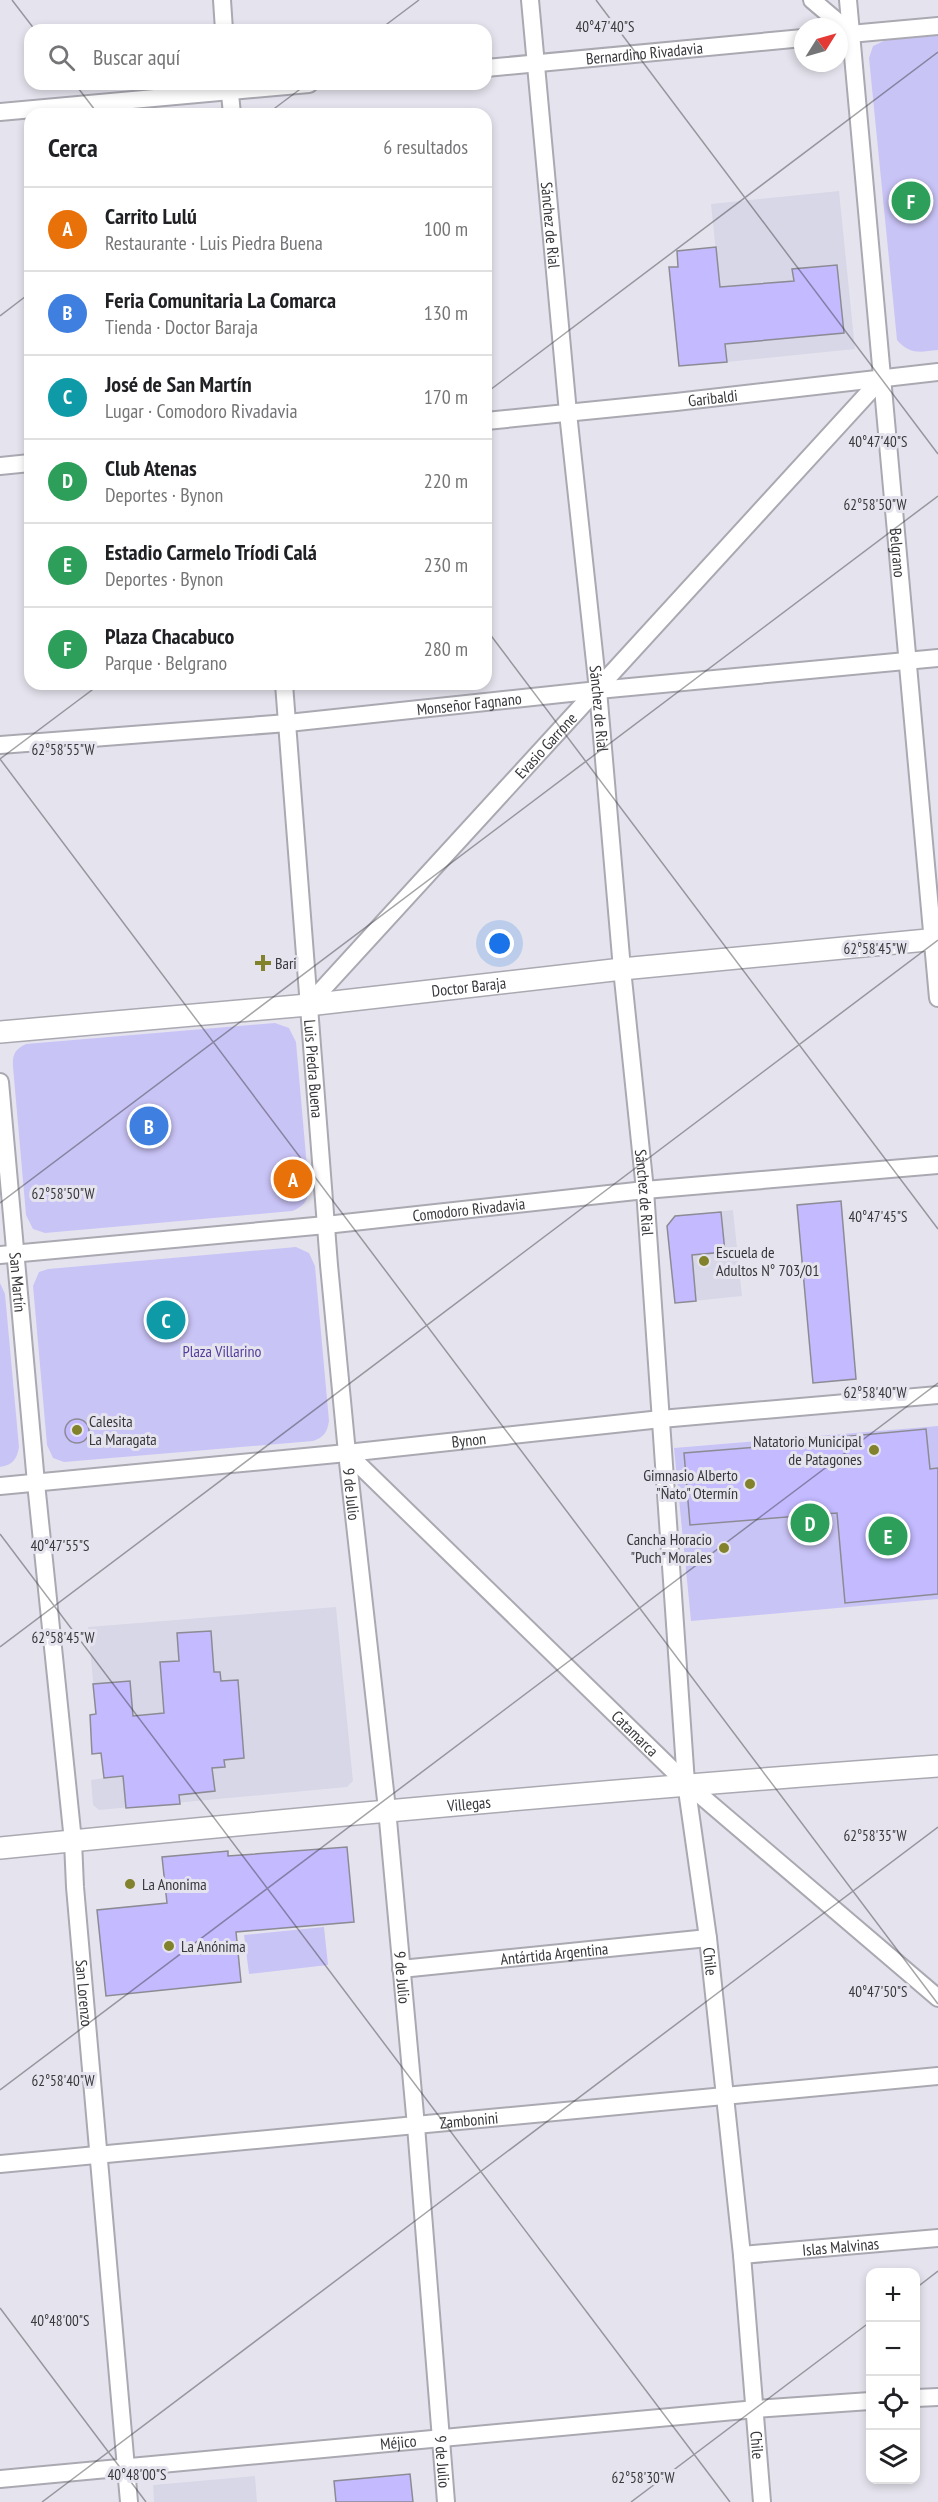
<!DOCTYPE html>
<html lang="es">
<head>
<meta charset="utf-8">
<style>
	:root { --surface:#fff; --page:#f6f6f6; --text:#202124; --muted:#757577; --line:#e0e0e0; --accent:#ea580c }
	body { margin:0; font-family:"PT Sans Narrow",sans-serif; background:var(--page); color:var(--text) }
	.controls { position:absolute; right:18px; bottom:18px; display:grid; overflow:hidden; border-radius:12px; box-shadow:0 3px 9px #0003 }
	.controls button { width:54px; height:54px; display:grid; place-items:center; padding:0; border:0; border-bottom:2px solid var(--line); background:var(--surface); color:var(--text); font:30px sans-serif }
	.compass { position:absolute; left:794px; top:18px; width:54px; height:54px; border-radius:50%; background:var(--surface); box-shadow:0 3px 9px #0003; rotate:53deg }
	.you { position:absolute; left:500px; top:944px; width:21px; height:21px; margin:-15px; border:4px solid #fff; border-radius:50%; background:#1a73e8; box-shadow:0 0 0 9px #1a73e833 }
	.badge { display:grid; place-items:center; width:39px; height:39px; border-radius:50%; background:var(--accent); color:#fff; font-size:20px; font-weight:700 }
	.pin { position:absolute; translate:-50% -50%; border:3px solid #fff; box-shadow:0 2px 6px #0006 }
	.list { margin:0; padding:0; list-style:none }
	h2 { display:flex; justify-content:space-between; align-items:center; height:78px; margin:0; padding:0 24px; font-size:26px }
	h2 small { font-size:20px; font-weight:400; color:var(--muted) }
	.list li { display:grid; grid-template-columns:39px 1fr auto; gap:18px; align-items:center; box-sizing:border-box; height:84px; padding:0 24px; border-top:2px solid var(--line) }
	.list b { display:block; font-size:22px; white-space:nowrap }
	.list p { margin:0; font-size:20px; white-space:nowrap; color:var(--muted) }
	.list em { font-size:20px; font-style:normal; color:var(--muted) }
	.icon { flex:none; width:33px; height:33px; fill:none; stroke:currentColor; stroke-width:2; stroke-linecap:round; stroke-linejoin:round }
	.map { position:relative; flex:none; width:938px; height:2502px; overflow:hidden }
	.search { position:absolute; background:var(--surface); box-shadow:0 3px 9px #0003; left:24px; top:24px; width:468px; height:66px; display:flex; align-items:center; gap:15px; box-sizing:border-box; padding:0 21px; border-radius:18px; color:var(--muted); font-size:22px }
	.panel { position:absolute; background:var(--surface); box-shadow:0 3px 9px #0003; left:24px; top:108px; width:468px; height:582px; border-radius:18px }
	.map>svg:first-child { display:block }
</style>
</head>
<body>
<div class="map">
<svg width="938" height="2502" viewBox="0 0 938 2502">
	<rect width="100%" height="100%" fill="#e5e4ee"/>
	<path fill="#d8d7e8" d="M 839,191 L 855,349 L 727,362 L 711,204 Z
		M 733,1210 L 742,1296 L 675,1303 L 667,1226 L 675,1216 Z
		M 336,1607 L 353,1781 L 347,1787 L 99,1810 L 93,1805 L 91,1780 L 104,1778 L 101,1754 L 92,1754 L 90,1715 L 96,1714 L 88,1627 Z
		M 255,2476 L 257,2502 L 154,2502 L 153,2485 Z"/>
	<path fill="#c9c4f6" d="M 938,35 L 938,350 C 920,352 910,355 897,340 L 869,58 L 873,46 L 886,40 Z
		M 275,1023 L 289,1028 L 296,1042 L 309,1190 C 307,1202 304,1206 292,1211 L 45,1233 L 33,1229 L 26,1215 L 13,1067 C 12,1055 15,1049 26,1044 Z
		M 296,1247 L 309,1253 L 315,1266 L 329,1421 C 327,1433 324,1437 313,1441 L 64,1462 L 53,1458 L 47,1445 L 33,1286 L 39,1272 L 48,1269 Z
		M 0,1283 L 5,1294 L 19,1447 C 17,1459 13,1465 0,1467 Z
		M 938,1426 L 938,1599 L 691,1621 L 674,1448 Z
		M 324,1927 L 328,1965 L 249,1974 L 244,1935 Z"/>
	<path fill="#c3baff" stroke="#8c8b94" stroke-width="1.5" d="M 716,247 L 720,287 L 794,281 L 792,269 L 837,265 L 844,333 L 725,344 L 727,362 L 679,366 L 669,267 L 678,267 L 677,251 Z
		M 841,1201 L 856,1379 L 813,1383 L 797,1205 Z
		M 721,1212 L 725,1252 L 692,1255 L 696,1301 L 675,1303 L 667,1226 L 675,1216 Z
		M65 1431a12 12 0 1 1 24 0a12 12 0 1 1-24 0Z
		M 926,1429 L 930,1469 L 938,1468 L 938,1594 L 845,1603 L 837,1513 L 690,1525 L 684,1453 L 820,1442 L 820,1439 Z
		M 211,1631 L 214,1672 L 220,1672 L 221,1681 L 238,1680 L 244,1758 L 224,1760 L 225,1767 L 212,1768 L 215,1791 L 179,1795 L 180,1804 L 126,1808 L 123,1776 L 104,1778 L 101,1753 L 92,1754 L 90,1715 L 96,1714 L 93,1684 L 130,1681 L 133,1716 L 164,1713 L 160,1662 L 179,1661 L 177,1633 Z
		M 347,1847 L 354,1922 L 236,1932 L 241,1982 L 106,1996 L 97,1910 L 167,1903 L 162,1857 L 228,1851 L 228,1856 Z
		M 410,2474 L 413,2502 L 336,2502 L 334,2481 Z"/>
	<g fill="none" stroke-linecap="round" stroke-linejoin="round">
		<defs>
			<g id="minor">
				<path d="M 222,0 L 224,30"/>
				<path id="s1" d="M 530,0 L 568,413 L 598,690 L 622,969 L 645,1190 L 686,1783 L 708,1938 L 742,2255 L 762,2502"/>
				<path d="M 812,0 L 851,33"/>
				<path id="s2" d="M 848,0 L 938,998"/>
				<path d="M 839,35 L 938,26"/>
				<path id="s3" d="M 486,68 L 803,38"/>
				<path d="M 229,84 L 232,114"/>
				<path d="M 0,112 L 309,84"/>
				<path id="s4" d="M 486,421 L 676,402 L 938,372"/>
				<path d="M 0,466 L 30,463"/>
				<path id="s5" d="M 284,684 L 329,1265 L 347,1453 L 387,1809 L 416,2126 L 446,2502"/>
				<path id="s6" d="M 0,745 L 288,723 L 598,690 L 938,658"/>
				<path id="s7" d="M 308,1005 L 882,378"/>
				<path id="s8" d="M 0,1082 L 36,1483 L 73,1841 L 75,1887 L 129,2502"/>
				<path id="s9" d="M 0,1255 L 326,1225 L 645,1190 L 938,1165"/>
				<path id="s10" d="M 347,1453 L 686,1783 L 938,1998"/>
				<path id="s11" d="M 0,1486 L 347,1453 L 661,1419 L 938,1395"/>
				<path id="s12" d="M 401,1969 L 708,1938"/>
				<path id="s13" d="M 0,2164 L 938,2076"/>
				<path id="s14" d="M 742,2255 L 938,2238"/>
				<path d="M 916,2398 L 938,2397"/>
				<path id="s15" d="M 0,2479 L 756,2409 L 870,2401"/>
			</g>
			<g id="tertiary">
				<path id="s16" d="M 0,1032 L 308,1005 L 622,969 L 938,939"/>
				<path id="s17" d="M 0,1848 C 312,1817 625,1788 938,1766"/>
			</g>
		</defs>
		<use href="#minor" stroke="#aaa9b2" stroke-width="20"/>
		<use href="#tertiary" stroke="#aaa9b2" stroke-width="24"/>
		<use href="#minor" stroke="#fff" stroke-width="16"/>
		<use href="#tertiary" stroke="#fff" stroke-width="21"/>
	</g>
	<path fill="none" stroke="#38373b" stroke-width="1.5" stroke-opacity="0.45" d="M 12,0 L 35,30M 596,0 L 938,454M 379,30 L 419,0M 75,84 L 98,114M 267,114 L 307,84M 0,316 L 30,293M 486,393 L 938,52M 486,629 L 938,1229M 0,759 L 100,684M 0,759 L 938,2004M 0,1203 L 938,496M 0,1534 L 730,2502M 0,1647 L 938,940M 0,2090 L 938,1383M 916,2288 L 938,2271M 0,2308 L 146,2502M 42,2502 L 938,1827M 631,2502 L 870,2322"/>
	<g fill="#82822c" stroke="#e5e4ee" stroke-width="2">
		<path d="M260 954h6v6h6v6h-6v6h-6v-6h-6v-6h6z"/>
		<circle cx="704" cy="1261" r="6"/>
		<circle cx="77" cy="1430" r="6"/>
		<circle cx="874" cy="1450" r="6"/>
		<circle cx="750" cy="1484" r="6"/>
		<circle cx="724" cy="1548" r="6"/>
		<circle cx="130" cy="1884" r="6"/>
		<circle cx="169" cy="1946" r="6"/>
	</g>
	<g text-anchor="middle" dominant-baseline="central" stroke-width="6" stroke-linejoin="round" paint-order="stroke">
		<g font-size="16" fill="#38373b" stroke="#e5e4ee">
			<text stroke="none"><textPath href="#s3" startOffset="159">Bernardino Rivadavia</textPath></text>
			<text stroke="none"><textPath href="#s1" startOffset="226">Sánchez de Rial</textPath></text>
			<text stroke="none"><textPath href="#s4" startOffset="228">Garibaldi</textPath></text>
			<text stroke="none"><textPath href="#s2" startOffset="555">Belgrano</textPath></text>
			<text stroke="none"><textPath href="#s6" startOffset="471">Monseñor Fagnano</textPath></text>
			<text stroke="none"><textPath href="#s1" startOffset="712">Sánchez de Rial</textPath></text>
			<text stroke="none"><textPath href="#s7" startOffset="352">Evasio Garrone</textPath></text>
			<text stroke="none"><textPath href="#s16" startOffset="471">Doctor Baraja</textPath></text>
			<text stroke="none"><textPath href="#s5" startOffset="386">Luis Piedra Buena</textPath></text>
			<text stroke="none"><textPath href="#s1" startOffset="1198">Sánchez de Rial</textPath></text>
			<text stroke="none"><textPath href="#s9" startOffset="471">Comodoro Rivadavia</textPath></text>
			<text stroke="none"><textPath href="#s8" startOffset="201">San Martín</textPath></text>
			<text stroke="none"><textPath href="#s11" startOffset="471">Bynon</textPath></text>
			<text stroke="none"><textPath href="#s5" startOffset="813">9 de Julio</textPath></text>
			<text stroke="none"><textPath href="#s10" startOffset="402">Catamarca</textPath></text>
			<text stroke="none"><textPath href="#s17" startOffset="471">Villegas</textPath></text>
			<text stroke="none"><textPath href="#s12" startOffset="154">Antártida Argentina</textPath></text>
			<text stroke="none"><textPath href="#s1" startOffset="1970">Chile</textPath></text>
			<text stroke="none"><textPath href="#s5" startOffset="1299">9 de Julio</textPath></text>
			<text stroke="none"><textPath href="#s8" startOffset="915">San Lorenzo</textPath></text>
			<text stroke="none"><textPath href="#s13" startOffset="471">Zambonini</textPath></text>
			<text stroke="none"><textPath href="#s14" startOffset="99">Islas Malvinas</textPath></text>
			<text stroke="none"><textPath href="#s15" startOffset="400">Méjico</textPath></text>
			<text stroke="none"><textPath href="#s1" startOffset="2456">Chile</textPath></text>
			<text stroke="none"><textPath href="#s5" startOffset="1785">9 de Julio</textPath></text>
		</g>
		<g font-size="16" fill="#38373b" stroke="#e5e4ee" text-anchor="start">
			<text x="275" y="963">Bari</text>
			<text x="716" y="1252">Escuela de<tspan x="716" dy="18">Adultos N° 703/01</tspan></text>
			<text x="89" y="1421">Calesita<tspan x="89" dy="18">La Maragata</tspan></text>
			<text x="862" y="1441" text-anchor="end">Natatorio Municipal<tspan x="862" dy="18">de Patagones</tspan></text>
			<text x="738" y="1475" text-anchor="end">Gimnasio Alberto<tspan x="738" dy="18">"Ñato" Otermín</tspan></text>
			<text x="712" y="1539" text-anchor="end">Cancha Horacio<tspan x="712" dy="18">"Puch" Morales</tspan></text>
			<text x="142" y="1884">La Anonima</text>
			<text x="181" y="1946">La Anónima</text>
		</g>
		<g font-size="16" fill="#533c9c" stroke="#e5e4ee">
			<text x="222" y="1351">Plaza Villarino</text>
		</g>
	</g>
	<g font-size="15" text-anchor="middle" fill="#38373b" stroke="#e5e4ee" stroke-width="6" stroke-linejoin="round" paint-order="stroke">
		<text x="605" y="32">40°47'40"S</text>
		<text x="878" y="447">40°47'40"S</text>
		<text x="875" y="510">62°58'50"W</text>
		<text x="63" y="755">62°58'55"W</text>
		<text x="875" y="954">62°58'45"W</text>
		<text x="63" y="1199">62°58'50"W</text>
		<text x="878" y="1222">40°47'45"S</text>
		<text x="875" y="1398">62°58'40"W</text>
		<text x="60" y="1551">40°47'55"S</text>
		<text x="63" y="1643">62°58'45"W</text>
		<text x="875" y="1841">62°58'35"W</text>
		<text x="878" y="1997">40°47'50"S</text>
		<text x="63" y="2086">62°58'40"W</text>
		<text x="60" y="2326">40°48'00"S</text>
		<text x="137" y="2480">40°48'00"S</text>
		<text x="643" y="2483">62°58'30"W</text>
	</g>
</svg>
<div class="controls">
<button>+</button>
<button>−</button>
<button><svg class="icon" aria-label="locate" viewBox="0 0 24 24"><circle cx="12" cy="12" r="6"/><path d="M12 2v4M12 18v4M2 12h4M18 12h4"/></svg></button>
<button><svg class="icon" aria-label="layers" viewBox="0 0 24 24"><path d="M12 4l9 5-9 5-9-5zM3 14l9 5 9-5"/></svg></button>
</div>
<svg class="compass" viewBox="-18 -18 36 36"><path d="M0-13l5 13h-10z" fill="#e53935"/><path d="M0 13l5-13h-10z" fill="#757577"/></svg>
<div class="you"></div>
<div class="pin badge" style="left:293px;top:1179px;background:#e8710a">A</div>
<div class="pin badge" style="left:149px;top:1126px;background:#3f7fe0">B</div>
<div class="pin badge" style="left:166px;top:1320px;background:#0f9aa8">C</div>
<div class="pin badge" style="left:810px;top:1523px;background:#2e9e5b">D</div>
<div class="pin badge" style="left:888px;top:1536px;background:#2e9e5b">E</div>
<div class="pin badge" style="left:911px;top:201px;background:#2e9e5b">F</div>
<div class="search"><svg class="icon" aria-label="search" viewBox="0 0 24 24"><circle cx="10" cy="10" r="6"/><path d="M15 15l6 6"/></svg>Buscar aquí</div>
<section class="panel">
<h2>Cerca<small>6 resultados</small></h2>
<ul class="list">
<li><span class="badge" style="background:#e8710a">A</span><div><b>Carrito Lulú</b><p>Restaurante · Luis Piedra Buena</p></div><em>100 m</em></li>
<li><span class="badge" style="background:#3f7fe0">B</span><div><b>Feria Comunitaria La Comarca</b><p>Tienda · Doctor Baraja</p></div><em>130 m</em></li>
<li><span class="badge" style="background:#0f9aa8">C</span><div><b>José de San Martín</b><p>Lugar · Comodoro Rivadavia</p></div><em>170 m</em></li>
<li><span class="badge" style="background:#2e9e5b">D</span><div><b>Club Atenas</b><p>Deportes · Bynon</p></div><em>220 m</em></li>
<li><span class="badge" style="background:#2e9e5b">E</span><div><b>Estadio Carmelo Tríodi Calá</b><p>Deportes · Bynon</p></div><em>230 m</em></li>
<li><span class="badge" style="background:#2e9e5b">F</span><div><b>Plaza Chacabuco</b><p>Parque · Belgrano</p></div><em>280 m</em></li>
</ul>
</section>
</div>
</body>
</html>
